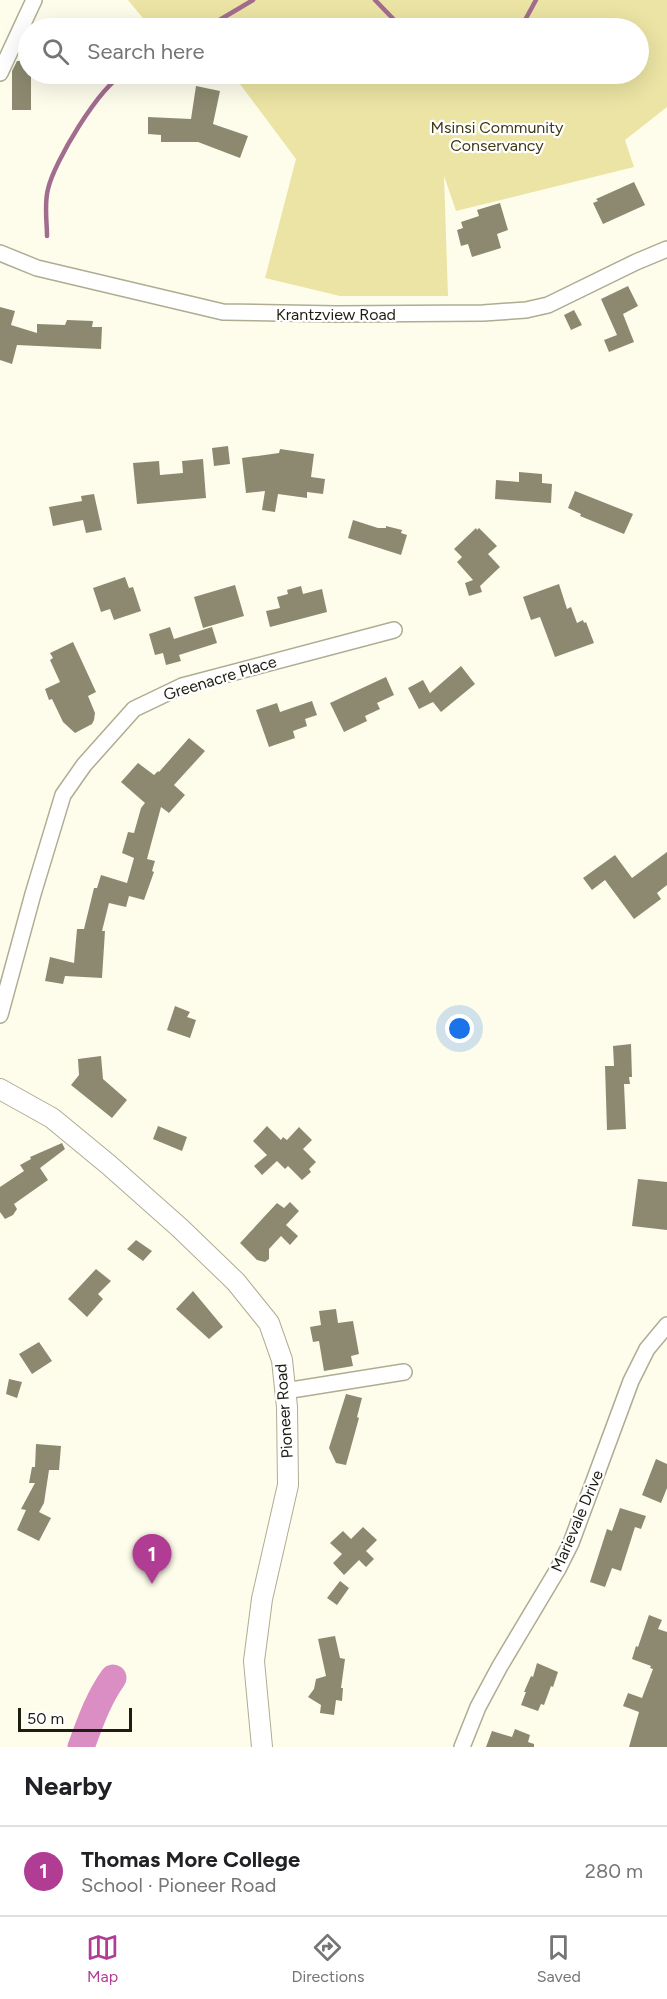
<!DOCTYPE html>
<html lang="en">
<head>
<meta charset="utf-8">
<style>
	:root { --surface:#fff; --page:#f6f6f6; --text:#202124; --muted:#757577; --line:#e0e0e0; --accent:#b13c94 }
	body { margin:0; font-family:Figtree,sans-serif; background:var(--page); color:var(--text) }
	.scale { position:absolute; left:18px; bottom:15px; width:114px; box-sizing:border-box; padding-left:6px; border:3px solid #1e1d13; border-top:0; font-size:16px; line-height:21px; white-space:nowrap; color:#1e1d13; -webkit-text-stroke:4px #fff; paint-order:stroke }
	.you { position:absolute; left:460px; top:1029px; width:21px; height:21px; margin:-15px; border:4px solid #fff; border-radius:50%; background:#1a73e8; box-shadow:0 0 0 9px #1a73e833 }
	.badge { display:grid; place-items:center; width:39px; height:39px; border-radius:50%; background:var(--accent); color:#fff; font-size:20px; font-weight:700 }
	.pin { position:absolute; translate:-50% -50px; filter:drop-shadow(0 2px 3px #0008) }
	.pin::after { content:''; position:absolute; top:32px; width:21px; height:18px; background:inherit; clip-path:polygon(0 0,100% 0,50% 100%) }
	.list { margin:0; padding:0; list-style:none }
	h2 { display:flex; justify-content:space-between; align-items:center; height:78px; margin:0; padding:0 24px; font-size:26px }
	h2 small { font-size:20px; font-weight:400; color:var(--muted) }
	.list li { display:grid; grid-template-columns:39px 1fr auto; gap:18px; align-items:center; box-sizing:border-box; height:90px; padding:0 24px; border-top:2px solid var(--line) }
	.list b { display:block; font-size:22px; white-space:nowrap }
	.list p { margin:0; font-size:20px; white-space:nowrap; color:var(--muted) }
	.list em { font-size:20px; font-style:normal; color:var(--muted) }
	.icon { flex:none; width:33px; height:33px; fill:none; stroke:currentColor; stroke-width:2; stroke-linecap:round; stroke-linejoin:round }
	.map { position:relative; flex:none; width:667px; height:1747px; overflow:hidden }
	.search { position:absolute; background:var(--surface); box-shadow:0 6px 24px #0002; left:18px; right:18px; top:18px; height:66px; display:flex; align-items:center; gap:15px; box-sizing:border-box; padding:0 21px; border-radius:33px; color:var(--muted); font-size:22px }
	.sheet { height:168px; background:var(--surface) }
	nav { display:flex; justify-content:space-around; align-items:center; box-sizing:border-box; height:84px; border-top:2px solid var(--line); background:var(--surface); font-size:16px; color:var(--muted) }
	nav a { display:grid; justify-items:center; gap:3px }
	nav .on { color:var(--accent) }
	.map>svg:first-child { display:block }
</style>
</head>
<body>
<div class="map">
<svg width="667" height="1747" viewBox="0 0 667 1747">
	<rect width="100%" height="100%" fill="#fefdec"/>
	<path fill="#ebe4a4" d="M 128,0 L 667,0 L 667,107 L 625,140 L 634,167 L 456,211 L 444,176 L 448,296 L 340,296 L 265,278 L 296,159 L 234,76 L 228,74 L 638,74 L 638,28 L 151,28 Z"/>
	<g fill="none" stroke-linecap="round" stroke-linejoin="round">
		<path stroke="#a26c8e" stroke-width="4.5" d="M 375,0 L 402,28
			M 206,28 L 253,0
			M 517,28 L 524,22 L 536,0
			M 47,236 C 47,222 44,204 48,189 C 54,162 99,87 124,74"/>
		<path stroke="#da8ec3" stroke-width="27" d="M 81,1747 C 90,1723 98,1699 113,1678"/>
	</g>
	<path fill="#8c8970" d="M 17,61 L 28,61 L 28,74 L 31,74 L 31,110 L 12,110 L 12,71 Z
		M 196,86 L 220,91 L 213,124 L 248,136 L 240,158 L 198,142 L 161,142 L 161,135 L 148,134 L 148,117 L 191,119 Z
		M 634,182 L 645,205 L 603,224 L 593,203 L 598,201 L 596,199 Z
		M 500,203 L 508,230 L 497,234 L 501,248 L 472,257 L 468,244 L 461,246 L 457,230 L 463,228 L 461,222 L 479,216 L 477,210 Z
		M 628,286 L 638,306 L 623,314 L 634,342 L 609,352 L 604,340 L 617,335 L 601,299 Z
		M 0,307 L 15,311 L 11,325 L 37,333 L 37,324 L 65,325 L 67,320 L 93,321 L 92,327 L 102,327 L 101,349 L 17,345 L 12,364 L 0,360 Z
		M 574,310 L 582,325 L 571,330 L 564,315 Z
		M 228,446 L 230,464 L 214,466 L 212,448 Z
		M 280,449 L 314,454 L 311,477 L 325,479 L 323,494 L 307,492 L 307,498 L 278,494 L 275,512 L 262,510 L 265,491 L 246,493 L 242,458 L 279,453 Z
		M 203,459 L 206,498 L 137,504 L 133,463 L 159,461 L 160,475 L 183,473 L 182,461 Z
		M 519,472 L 542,474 L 542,483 L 552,484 L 551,503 L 495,499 L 496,480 L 519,482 Z
		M 575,491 L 633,514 L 624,534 L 580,516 L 581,514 L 568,508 Z
		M 94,494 L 102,530 L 86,533 L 83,520 L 53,526 L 49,507 L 82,501 L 81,496 Z
		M 353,520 L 378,528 L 386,528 L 386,526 L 402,530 L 401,533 L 407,535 L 401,555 L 348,538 Z
		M 476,528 L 477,530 L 479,528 L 497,546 L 488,554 L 500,567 L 480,586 L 482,592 L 469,596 L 465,583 L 473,580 L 457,562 L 462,557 L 454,549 Z
		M 125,577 L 129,588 L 133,587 L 141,611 L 114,620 L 110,609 L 101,612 L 93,588 Z
		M 559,584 L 567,609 L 571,607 L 577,623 L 583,620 L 584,623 L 586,622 L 594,643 L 555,657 L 540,617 L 531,620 L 523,597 Z
		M 235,585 L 244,616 L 203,628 L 194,597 Z
		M 301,586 L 303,594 L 322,589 L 327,612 L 270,627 L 266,611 L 280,608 L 277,597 L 288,594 L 287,590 Z
		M 170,627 L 174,639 L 212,627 L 217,643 L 179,655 L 181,661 L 166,665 L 163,653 L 155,655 L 149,634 Z
		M 73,642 L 96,692 L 88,696 L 95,713 L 94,720 L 92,724 L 75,733 L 63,722 L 52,699 L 49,700 L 45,689 L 60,682 L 50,660 L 53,658 L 50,653 Z
		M 461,666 L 475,684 L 441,712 L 433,702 L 419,709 L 408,688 L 423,680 L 430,693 Z
		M 386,677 L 394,695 L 377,703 L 380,709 L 365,716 L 367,721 L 344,732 L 330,703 Z
		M 312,701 L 317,715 L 305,719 L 307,726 L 293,731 L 295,738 L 269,747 L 256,710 L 277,703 L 280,712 Z
		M 189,738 L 205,751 L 174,785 L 185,795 L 169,813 L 161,807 L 147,859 L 155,861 L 152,871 L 154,872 L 144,900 L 129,896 L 126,907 L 109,903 L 102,931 L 105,931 L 102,978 L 65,976 L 63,984 L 45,981 L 50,957 L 74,963 L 77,929 L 84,929 L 94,888 L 97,888 L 101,875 L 127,883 L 134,858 L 122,853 L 128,832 L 134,833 L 141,808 L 145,803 L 121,782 L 138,763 L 154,775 L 158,771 L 159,772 Z
		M 667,852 L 667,885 L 657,893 L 661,899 L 634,919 L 605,880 L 592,890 L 583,878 L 615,855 L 632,878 Z
		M 175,1006 L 190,1012 L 187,1017 L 196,1020 L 190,1038 L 167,1030 Z
		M 631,1044 L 632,1077 L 629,1077 L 630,1084 L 624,1084 L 626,1129 L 607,1130 L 605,1066 L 614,1066 L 613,1046 Z
		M 101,1056 L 103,1079 L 127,1100 L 112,1118 L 71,1085 L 79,1075 L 78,1059 Z
		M 158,1126 L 187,1137 L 182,1151 L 153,1139 Z
		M 267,1126 L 281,1140 L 283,1137 L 287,1140 L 299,1127 L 312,1140 L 303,1149 L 316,1162 L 309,1169 L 311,1172 L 302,1180 L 288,1166 L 285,1169 L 277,1161 L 262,1175 L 254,1166 L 267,1155 L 253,1141 Z
		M 62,1143 L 65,1149 L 40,1168 L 48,1180 L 14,1204 L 17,1209 L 13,1215 L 5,1219 L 0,1212 L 0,1187 L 24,1171 L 20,1165 L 31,1159 L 30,1157 Z
		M 638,1179 L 667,1182 L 667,1230 L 632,1226 Z
		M 290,1202 L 299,1211 L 286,1225 L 298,1236 L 290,1245 L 281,1236 L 269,1249 L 269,1259 L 265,1262 L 257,1260 L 240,1243 L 277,1203 L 284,1208 Z
		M 136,1240 L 152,1251 L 143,1261 L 127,1249 Z
		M 96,1269 L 111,1281 L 98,1294 L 103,1299 L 87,1317 L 68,1299 Z
		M 193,1291 L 223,1327 L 209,1339 L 176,1309 Z
		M 336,1309 L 338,1323 L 353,1321 L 359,1354 L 351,1356 L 353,1366 L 324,1371 L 319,1341 L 313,1342 L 310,1327 L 321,1325 L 319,1311 Z
		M 39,1342 L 52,1361 L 32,1374 L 19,1354 Z
		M 9,1379 L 22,1382 L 17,1398 L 6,1394 Z
		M 346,1394 L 362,1398 L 357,1417 L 359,1418 L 346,1465 L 336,1463 L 329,1448 Z
		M 36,1444 L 61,1446 L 59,1470 L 49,1470 L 44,1503 L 39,1512 L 51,1518 L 39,1541 L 17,1530 L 26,1510 L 21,1509 L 35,1483 L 29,1483 L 32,1467 L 35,1467 Z
		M 656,1459 L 667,1464 L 667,1488 L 661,1503 L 642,1495 Z
		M 620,1508 L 646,1516 L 641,1529 L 635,1527 L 621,1571 L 612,1568 L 605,1587 L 590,1582 L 607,1529 L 612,1531 Z
		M 363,1527 L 377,1540 L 366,1551 L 374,1559 L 366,1567 L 359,1560 L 344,1575 L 333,1563 L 342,1554 L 330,1543 L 343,1531 L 351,1539 Z
		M 340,1581 L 349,1588 L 337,1605 L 327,1598 Z
		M 649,1615 L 662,1620 L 658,1629 L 667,1632 L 667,1747 L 629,1747 L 639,1712 L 623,1706 L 628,1693 L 642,1698 L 653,1669 L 650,1668 L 651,1666 L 632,1659 L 636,1646 L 638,1647 Z
		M 335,1636 L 340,1658 L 345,1659 L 341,1688 L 343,1688 L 342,1701 L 336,1700 L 334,1715 L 320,1713 L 321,1705 L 308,1697 L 314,1689 L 316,1679 L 326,1676 L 318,1639 Z
		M 537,1663 L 558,1672 L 553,1687 L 551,1686 L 544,1705 L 541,1704 L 538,1711 L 521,1705 L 526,1692 L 524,1692 L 531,1676 L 533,1677 Z
		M 515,1729 L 530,1735 L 528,1742 L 534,1744 L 534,1747 L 486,1747 L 492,1731 L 512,1737 Z"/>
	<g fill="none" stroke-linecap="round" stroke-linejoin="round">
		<defs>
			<path id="minor" d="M 0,73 L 34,0
				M 0,253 L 37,268 L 223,312 L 337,314 L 483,313 L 526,310 L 548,305 L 636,262 L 667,249
				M 0,1015 L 33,894 L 63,795 L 84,765 L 134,709 L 182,686 L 394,630
				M 285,1391 L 404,1372
				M 462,1747 L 478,1707 L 500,1666 L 558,1569 L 571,1543 L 631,1381 L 647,1349 L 667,1325"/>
			<path id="secondary" d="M 0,1089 L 52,1118 L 109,1165 L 180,1228 L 236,1282 L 269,1323 L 282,1360 L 287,1407 L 288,1485 L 262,1599 L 254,1661 L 262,1747"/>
		</defs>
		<use href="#minor" stroke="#afac92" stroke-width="18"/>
		<use href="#secondary" stroke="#afac92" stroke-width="22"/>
		<use href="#minor" stroke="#fff" stroke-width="15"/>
		<use href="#secondary" stroke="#fff" stroke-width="20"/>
	</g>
	<g text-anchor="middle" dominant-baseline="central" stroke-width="4.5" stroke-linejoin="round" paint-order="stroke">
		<g font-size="16" fill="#3f3a13" stroke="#fff">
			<text x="497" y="127">Msinsi Community<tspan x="497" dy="18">Conservancy</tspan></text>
		</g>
		<g font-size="16" fill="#1e1d13" stroke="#fff">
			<text x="336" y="314">Krantzview Road</text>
			<text transform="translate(220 678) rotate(-17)">Greenacre Place</text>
			<text transform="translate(284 1411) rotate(-94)">Pioneer Road</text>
			<text transform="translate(577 1521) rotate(-67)">Marievale Drive</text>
		</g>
	</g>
</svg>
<div class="scale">50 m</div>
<div class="you"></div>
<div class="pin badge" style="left:152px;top:1584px">1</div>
<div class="search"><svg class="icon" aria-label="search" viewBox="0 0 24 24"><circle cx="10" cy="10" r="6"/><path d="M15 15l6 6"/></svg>Search here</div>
</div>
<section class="sheet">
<h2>Nearby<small></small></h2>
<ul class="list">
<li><span class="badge">1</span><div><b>Thomas More College</b><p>School · Pioneer Road</p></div><em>280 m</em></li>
</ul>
</section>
<nav>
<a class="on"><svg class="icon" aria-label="map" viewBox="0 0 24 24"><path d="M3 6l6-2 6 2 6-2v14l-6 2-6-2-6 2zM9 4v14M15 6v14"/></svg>Map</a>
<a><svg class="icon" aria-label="directions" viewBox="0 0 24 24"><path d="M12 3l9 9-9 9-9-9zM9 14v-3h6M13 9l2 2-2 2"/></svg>Directions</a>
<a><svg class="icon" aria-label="saved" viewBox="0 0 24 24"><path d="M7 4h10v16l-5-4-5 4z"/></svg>Saved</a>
</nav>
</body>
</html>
